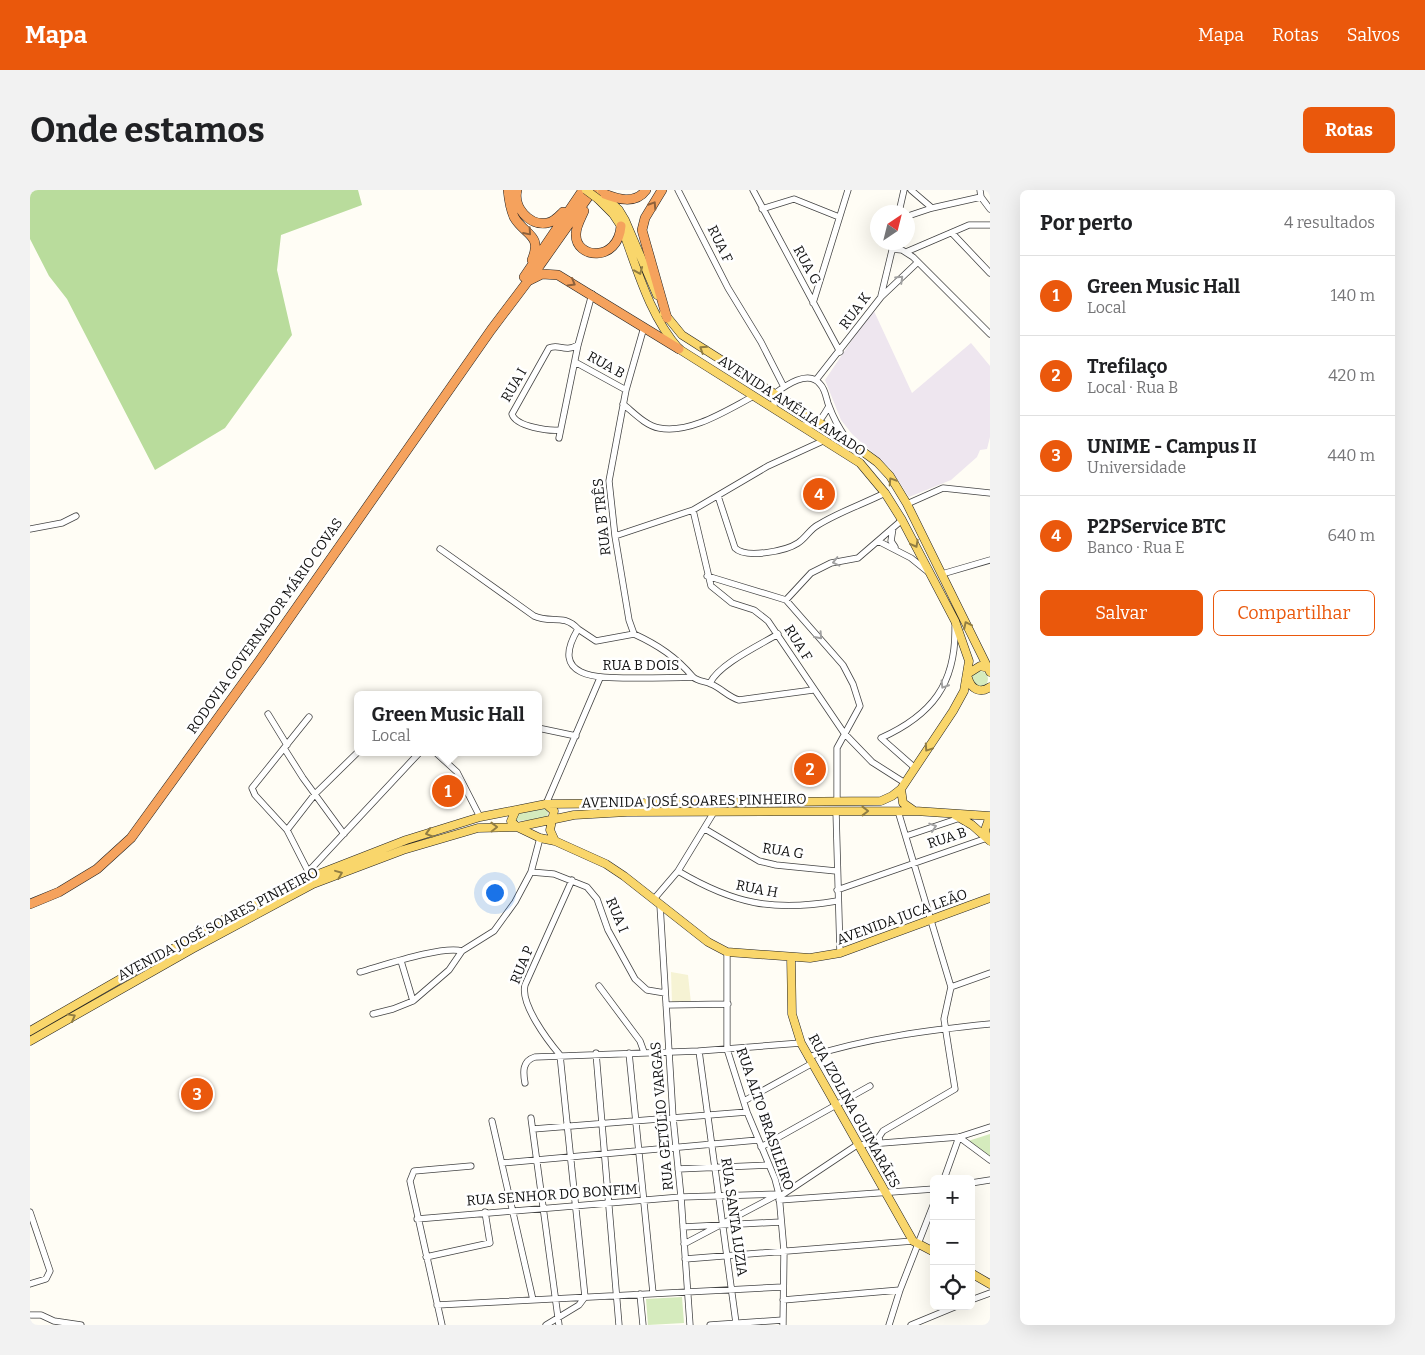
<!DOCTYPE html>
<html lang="pt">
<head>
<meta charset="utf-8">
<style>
	:root { --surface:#fff; --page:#f2f2f2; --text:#202124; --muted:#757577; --line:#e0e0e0; --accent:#ea580c }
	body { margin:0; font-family:Bitter,serif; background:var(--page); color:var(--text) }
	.controls { position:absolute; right:15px; bottom:15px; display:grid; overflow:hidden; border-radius:8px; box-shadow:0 5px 20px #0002 }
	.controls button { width:45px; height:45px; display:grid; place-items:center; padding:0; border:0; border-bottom:1px solid var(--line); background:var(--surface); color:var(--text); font:25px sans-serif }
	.compass { position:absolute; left:840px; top:15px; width:45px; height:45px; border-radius:50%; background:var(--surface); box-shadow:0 5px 20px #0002; rotate:35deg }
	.you { position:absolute; left:464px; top:702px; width:18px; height:18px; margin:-12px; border:4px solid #fff; border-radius:50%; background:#1a73e8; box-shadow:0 0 0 8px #1a73e833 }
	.badge { display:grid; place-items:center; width:32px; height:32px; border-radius:50%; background:var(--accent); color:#fff; font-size:16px; font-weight:700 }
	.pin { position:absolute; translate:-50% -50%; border:2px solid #fff; box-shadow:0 1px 5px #0006 }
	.popup { position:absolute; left:324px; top:501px; width:188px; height:65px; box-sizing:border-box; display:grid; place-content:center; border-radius:8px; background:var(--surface); filter:drop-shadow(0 1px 4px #0005); font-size:16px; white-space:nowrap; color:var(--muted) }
	.popup b { font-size:19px; color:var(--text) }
	.popup::after { content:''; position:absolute; left:50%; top:100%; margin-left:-10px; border:10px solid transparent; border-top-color:var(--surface) }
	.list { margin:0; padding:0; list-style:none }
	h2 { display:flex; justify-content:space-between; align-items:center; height:65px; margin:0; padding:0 20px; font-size:21px }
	h2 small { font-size:16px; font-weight:400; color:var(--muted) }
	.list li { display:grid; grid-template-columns:32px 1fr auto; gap:15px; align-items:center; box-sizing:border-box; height:80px; padding:0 20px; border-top:1px solid var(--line) }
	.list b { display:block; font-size:19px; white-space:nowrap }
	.list p { margin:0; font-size:16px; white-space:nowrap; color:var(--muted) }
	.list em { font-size:16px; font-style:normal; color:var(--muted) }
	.actions { display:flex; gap:10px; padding:15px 20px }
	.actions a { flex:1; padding:11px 0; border:1px solid var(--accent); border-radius:8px; text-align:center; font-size:18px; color:var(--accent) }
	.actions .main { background:var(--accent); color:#fff }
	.icon { flex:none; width:28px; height:28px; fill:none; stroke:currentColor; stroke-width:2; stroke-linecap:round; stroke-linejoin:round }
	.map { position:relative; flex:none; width:960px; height:1135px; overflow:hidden; border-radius:8px }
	header { display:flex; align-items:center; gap:30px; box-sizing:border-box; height:70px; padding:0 25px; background:var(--accent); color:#fff }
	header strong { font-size:24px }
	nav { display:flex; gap:28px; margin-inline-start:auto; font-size:18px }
	.intro { display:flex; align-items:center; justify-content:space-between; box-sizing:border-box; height:120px; padding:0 30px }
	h1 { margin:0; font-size:35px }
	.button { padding:12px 22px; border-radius:8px; background:var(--accent); color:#fff; font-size:18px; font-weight:700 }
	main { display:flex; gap:30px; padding:0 30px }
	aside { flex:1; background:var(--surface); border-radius:8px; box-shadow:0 5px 20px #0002 }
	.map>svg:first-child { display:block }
</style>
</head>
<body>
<header>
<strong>Mapa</strong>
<nav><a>Mapa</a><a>Rotas</a><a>Salvos</a></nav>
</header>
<div class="intro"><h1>Onde estamos</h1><a class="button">Rotas</a></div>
<main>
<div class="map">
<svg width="960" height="1135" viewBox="0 0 960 1135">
	<rect width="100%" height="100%" fill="#fffdf5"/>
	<path fill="#eee6ef" d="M 843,119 L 882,203 L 941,153 L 960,176 L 960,247 L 957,259 L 950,260 L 947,267 L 921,290 L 879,307 L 860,278 L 822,244 L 811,230 L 795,190 Z"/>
	<path fill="#f6f3d4" d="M 641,782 L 658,785 L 661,813 L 642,813 Z"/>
	<path fill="#d5ebbd" d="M942 489a8 8 0 1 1 16 0a8 8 0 1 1-16 0Z
		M 514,618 L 518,622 L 517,629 L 485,631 L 486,623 Z
		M 960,944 L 960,967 L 938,951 Z
		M 652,1107 L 654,1133 L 618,1135 L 616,1109 Z"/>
	<path fill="#b9dc9c" d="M 0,0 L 328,0 L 332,15 L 251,45 L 247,80 L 262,145 L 195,238 L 125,280 L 37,109 L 19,86 L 0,49 Z"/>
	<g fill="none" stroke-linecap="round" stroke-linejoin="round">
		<defs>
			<path id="minor" d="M 648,0 L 698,98 L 731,152 L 754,197
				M 723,0 L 810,162
				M 881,0 L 902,18
				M 950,0 L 951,7 L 960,19
				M 732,19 L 764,9 L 809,27
				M 869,22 L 874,0
				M 878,26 L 902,18 L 951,7
				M 922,43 L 960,83
				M 862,59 L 872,60 L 883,67 L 960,144
				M 876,62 L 939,35 L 960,35
				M 851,106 L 864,52
				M 783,113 L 818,0
				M 614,137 L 596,200 L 579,291 L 585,346 L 599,430 L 604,444 C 628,455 646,467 663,487
				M 545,172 L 596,200
				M 786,190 L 851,107 L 888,72
				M 593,214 C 603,222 616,236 629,238 C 661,244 697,220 724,206
				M 744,218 L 744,204 C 755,196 778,179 790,194 C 796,200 796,209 799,216 C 803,227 809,238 816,248
				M 772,235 C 788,237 791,230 799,216
				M 530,240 C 519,241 486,237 482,224 L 519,158 C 529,153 534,163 548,155
				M 529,248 L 548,155 L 562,104
				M 688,306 L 705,358 C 716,369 756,361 768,353 C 776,348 780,339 788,335 C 809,322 833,314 855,303
				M 877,314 L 913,298 L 960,303
				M 663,320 L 681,396 L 702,413 L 724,420 L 738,431 L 814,543 L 842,572 L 875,593
				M 863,338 L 861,351 L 865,357
				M 0,339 L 32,333 L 46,326
				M 585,346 L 663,320 L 738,276 L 795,250
				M 848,351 L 881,368 L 897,381
				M 410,359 L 504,426 C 521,434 533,423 548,439 C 518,489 569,488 604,488 C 624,488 643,488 663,487 C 669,492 675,491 681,494 C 691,498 698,507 709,510 L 783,500
				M 912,384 L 960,370
				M 677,386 L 756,410 L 813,475 L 823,494 L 830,516 L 807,558 L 807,611
				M 756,410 L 781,383 L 801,373 L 828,368 L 872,330
				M 548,439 L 566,451 L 604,444
				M 680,493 C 689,474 730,455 748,444
				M 238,524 L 257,555
				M 279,527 L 222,598 L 225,605 L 257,640 L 281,687
				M 508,538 L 546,546
				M 254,558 L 273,588 L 314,644
				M 405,562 L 427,582 L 450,627
				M 885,578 L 851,548 C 902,525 926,494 925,437
				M 516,614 L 570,488
				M 806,621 L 810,763
				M 675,639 L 729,671 L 746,675 L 806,681
				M 257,640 L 285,604 L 328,562
				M 876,646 L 930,628
				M 510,648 L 501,682 L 524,684 L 557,697 L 567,709 L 578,740 L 605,789 L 617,800 L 635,803
				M 648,681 C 704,714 743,722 807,711
				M 278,682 L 390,562
				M 807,700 L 957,648
				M 624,709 L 648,681 L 684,622
				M 630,715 L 643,927 L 651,1007 L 660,1135
				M 697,762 L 697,859 L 717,922 L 745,989 L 749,1004 L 754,1061 L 753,1135
				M 371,771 L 383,811
				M 330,782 C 352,776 413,755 432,761
				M 569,796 L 610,851 L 614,862
				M 921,797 L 960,783
				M 636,815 L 698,814
				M 343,824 L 363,819 L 383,811 L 419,780 L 432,761 L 464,741 L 485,712 L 501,682
				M 669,861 L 706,1133
				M 566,863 L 589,1135
				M 599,863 L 623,1103
				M 778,867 C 837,848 899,840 960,834
				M 495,893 C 493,882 492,871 505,867 L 669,861 L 771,853
				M 714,911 L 781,874
				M 501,928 L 529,1135
				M 462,931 L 503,1110
				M 503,939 L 717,922
				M 850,953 L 849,947 L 853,941 L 925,899 L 914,829 L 921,797 L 868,621
				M 731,957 L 840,896
				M 472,973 L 728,950
				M 648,979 L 739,975
				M 914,989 L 929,947 L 960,970
				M 941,993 L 960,990
				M 749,1007 L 827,955 L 929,947 L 960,937
				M 749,1010 L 904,999
				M 0,1022 L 20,1081 L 16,1089 L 0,1094
				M 387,1029 L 651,1007 L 749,1004
				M 653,1037 L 751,1032
				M 654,1054 L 747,1005
				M 396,1067 L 460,1053 L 455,1022
				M 655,1069 L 883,1051
				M 610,1104 L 613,1135
				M 753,1110 L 870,1100
				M 941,1110 L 960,1103
				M 407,1115 L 753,1097
				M 0,1125 L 11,1125 L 24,1131 L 51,1135
				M 412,1135 L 380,991 L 384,981 L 441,976
				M 516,1135 L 549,1115 L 555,1107 L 530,865 C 518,851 490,814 495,795 L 542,690
				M 680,1135 L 753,1130
				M 859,1135 L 870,1100 L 904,1013
				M 881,1135 L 927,1116"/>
			<path id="major" d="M 568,0 L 589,20 L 595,30 L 627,105
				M 634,123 L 652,145 L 817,250 L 847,272 L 860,286 L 877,314 L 960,482
				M 939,483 L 950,476 L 958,478
				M 938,488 C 941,499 950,504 960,497
				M 871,599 L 873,613 L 883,620
				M 516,614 L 524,621 L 520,640 L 525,651
				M 486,620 L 481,631 L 487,637 L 510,648 L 525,651 L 576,674 L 594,686 L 678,752 L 697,762 L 780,768 L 810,763 L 960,708
				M 925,625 L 942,635 L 960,651
				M 957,648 L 955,640 L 960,626
				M 761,767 L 762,824 L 771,853 L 883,1051 L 904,1062
				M 0,841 L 200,726 L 281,687 L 376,650 L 450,627 L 516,614 L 851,611 L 862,606 L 871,599 L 923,521 L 934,501 L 939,471 L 925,431 L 872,330 L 855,303 L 830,273 L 649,159 C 619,125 607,78 591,36 L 583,24 L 568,9
				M 0,851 L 162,759 L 283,694 L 373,660 L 448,638 L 487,637 L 544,625 L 597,622 L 885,621 L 960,626
				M 941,1083 L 960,1094"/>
			<path id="highway" d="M 478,0 C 479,10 480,18 484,27 C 494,45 513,44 502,70
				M 487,0 C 483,17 499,36 517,33 C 524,32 529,26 533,22
				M 632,0 L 615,28 L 612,40 L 637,128
				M 572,3 C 587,9 605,15 616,0
				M 554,21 C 551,28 546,36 546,44 C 545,69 588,73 591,36
				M 494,87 L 553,0
				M 500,90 L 512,84 L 528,85 L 649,159
				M 0,714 L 29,702 L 67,679 L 101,648 L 230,470 L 461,140 L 510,75 L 563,0"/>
		</defs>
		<use href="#minor" stroke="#444" stroke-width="7"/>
		<use href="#major" stroke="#222" stroke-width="9"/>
		<use href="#highway" stroke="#222" stroke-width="10"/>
		<use href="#minor" stroke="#fff" stroke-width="5.5"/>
		<use href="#major" stroke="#f9d66b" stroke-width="8"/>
		<use href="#highway" stroke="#f5a25d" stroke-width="9"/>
		<defs>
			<path id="major-bridge" d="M 556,0 L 568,9"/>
		</defs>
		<use href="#major-bridge" stroke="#222" stroke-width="9" stroke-linecap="butt"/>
		<use href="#major-bridge" stroke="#f9d66b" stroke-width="8"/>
	</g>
	<defs><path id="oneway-chevron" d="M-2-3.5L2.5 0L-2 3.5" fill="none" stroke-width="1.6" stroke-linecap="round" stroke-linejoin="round" transform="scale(1.25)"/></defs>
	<g stroke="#8e613b">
		<use href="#oneway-chevron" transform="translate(623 15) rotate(-57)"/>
		<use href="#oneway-chevron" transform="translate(498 42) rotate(49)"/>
		<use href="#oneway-chevron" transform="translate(542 93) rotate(30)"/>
	</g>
	<g stroke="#917d42">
		<use href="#oneway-chevron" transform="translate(609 81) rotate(68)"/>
		<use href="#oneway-chevron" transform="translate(673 159) rotate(-147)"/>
		<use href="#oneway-chevron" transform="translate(862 291) rotate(-123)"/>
		<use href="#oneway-chevron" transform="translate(885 354) rotate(62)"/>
		<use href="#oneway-chevron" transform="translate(937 435) rotate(-116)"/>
		<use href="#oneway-chevron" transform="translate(898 558) rotate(124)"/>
		<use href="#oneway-chevron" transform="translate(835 621)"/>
		<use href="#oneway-chevron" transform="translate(464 637) rotate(-1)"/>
		<use href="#oneway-chevron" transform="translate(399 643) rotate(163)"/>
		<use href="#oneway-chevron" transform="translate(309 684) rotate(-22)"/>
		<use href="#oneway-chevron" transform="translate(42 827) rotate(-29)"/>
	</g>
	<g stroke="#a0a0a0">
		<use href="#oneway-chevron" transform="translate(870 89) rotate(-44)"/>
		<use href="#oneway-chevron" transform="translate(806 372) rotate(167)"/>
		<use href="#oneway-chevron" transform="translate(789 446) rotate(48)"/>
		<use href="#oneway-chevron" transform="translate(914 495) rotate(122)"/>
		<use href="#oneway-chevron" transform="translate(903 637) rotate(-18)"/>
	</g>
	<g text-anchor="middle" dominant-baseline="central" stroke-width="5" stroke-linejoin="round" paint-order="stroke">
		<g font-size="14" fill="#111" stroke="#fff">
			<text transform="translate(690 54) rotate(64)">RUA F</text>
			<text transform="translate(777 75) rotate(61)">RUA G</text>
			<text transform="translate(825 121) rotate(-53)">RUA K</text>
			<text transform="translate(576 175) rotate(29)">RUA B</text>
			<text transform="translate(484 195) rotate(-60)">RUA I</text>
			<text transform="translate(762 216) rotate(33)">AVENIDA AMÉLIA AMADO</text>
			<text transform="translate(572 327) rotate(-96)">RUA B TRÊS</text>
			<text transform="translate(235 436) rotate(-55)">RODOVIA GOVERNADOR MÁRIO COVAS</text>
			<text transform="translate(768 453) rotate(58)">RUA F</text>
			<text x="611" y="475">RUA B DOIS</text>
			<text transform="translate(664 611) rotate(-1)">AVENIDA JOSÉ SOARES PINHEIRO</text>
			<text transform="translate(917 648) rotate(-18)">RUA B</text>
			<text transform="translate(753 661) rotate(9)">RUA G</text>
			<text transform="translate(727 699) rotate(11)">RUA H</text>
			<text transform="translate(587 725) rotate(67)">RUA I</text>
			<text transform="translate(872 727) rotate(-20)">AVENIDA JUCA LEÃO</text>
			<text transform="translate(188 734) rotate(-28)">AVENIDA JOSÉ SOARES PINHEIRO</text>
			<text transform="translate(492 775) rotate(-68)">RUA P</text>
			<text transform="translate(824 921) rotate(61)">RUA IZOLINA GUIMARÃES</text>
			<text transform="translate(632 926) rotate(-95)">RUA GETÚLIO VARGAS</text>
			<text transform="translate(735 929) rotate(71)">RUA ALTO BRASILEIRO</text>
			<text transform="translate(522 1005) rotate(-4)">RUA SENHOR DO BONFIM</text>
			<text transform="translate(704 1027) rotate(82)">RUA SANTA LUZIA</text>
		</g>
	</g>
</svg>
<div class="controls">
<button>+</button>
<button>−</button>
<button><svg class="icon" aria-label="locate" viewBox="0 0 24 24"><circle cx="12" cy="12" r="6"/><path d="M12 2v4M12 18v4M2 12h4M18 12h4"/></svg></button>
</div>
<svg class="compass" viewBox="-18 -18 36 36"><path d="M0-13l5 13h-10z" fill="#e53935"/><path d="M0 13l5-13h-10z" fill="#757577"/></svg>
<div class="you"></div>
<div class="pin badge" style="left:418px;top:601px">1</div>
<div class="popup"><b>Green Music Hall</b>Local</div>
<div class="pin badge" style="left:780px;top:579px">2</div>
<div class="pin badge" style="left:167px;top:904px">3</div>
<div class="pin badge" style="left:789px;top:304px">4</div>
</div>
<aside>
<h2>Por perto<small>4 resultados</small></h2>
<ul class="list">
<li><span class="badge">1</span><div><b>Green Music Hall</b><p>Local</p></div><em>140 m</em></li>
<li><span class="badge">2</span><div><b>Trefilaço</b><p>Local · Rua B</p></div><em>420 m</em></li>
<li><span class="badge">3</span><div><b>UNIME - Campus II</b><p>Universidade</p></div><em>440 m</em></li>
<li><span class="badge">4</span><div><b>P2PService BTC</b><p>Banco · Rua E</p></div><em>640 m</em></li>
</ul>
<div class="actions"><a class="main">Salvar</a><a>Compartilhar</a></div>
</aside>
</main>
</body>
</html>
